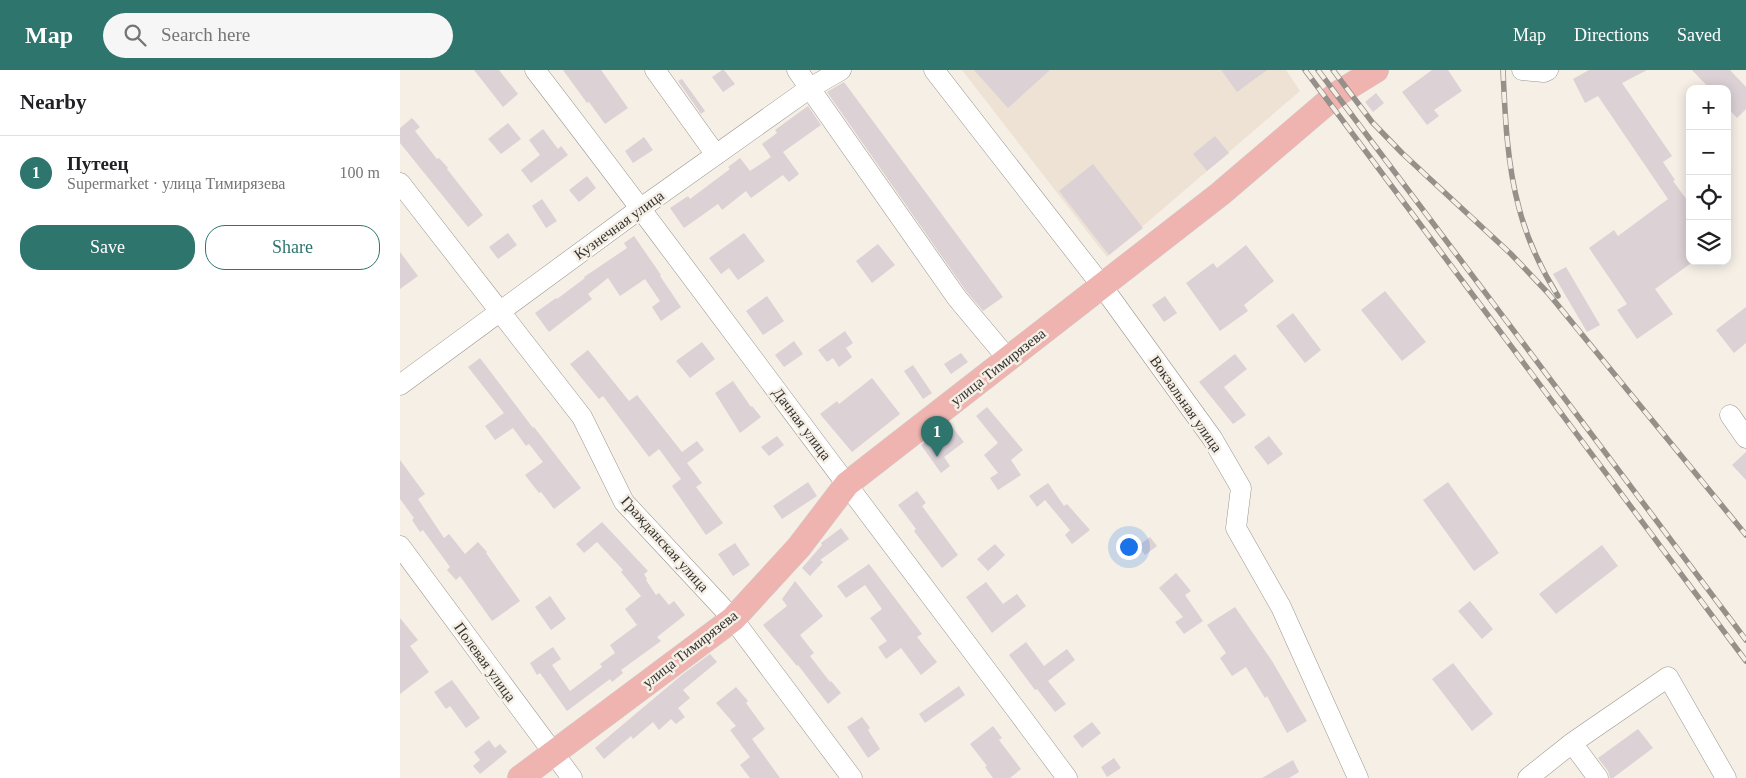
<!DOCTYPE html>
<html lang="en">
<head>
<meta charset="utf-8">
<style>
	:root { --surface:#fff; --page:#f6f6f6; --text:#202124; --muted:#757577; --line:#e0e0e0; --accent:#2e756d }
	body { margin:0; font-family:Georgia,serif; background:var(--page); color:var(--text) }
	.controls { position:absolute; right:15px; top:15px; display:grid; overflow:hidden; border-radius:10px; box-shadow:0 2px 12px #0003 }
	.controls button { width:45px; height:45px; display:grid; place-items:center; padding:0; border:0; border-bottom:1px solid var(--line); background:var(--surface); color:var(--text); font:25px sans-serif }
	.you { position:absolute; left:728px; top:476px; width:18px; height:18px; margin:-12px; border:4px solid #fff; border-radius:50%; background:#1a73e8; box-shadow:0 0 0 8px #1a73e833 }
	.badge { display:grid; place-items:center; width:32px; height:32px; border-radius:50%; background:var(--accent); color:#fff; font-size:16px; font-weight:700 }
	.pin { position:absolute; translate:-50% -41px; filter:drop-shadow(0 1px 2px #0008) }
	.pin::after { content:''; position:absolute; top:26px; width:18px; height:15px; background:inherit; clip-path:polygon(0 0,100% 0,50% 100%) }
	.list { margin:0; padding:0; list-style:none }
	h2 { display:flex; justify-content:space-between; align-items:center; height:65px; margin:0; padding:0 20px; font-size:21px }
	h2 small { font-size:16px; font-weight:400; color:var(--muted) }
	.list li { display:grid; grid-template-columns:32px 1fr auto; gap:15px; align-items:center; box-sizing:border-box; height:75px; padding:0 20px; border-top:1px solid var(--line) }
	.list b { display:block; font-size:19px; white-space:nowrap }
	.list p { margin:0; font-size:16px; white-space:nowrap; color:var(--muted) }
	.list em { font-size:16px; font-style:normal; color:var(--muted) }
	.actions { display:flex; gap:10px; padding:15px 20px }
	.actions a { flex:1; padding:11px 0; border:1px solid var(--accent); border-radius:20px; text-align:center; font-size:18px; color:var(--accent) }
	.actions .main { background:var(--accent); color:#fff }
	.icon { flex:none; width:28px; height:28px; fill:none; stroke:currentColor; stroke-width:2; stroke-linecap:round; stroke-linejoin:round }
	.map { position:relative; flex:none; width:1346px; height:708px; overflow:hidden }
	header { display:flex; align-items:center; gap:30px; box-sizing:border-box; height:70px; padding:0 25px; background:var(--accent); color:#fff }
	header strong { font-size:24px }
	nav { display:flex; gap:28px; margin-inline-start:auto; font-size:18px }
	.search { width:350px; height:45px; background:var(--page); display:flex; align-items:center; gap:12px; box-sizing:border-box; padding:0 18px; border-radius:28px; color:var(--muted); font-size:19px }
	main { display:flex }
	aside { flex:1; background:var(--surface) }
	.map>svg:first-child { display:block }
</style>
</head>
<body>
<header>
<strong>Map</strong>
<div class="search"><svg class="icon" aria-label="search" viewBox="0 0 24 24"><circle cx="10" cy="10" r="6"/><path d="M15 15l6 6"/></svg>Search here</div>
<nav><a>Map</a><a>Directions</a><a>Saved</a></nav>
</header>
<main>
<aside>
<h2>Nearby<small></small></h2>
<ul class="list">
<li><span class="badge">1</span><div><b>Путеец</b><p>Supermarket · улица Тимирязева</p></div><em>100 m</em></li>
</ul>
<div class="actions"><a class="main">Save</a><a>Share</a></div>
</aside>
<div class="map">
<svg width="1346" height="708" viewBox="0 0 1346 708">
	<rect width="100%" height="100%" fill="#f5efe6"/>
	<path fill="#ede2d4" d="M 562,0 L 886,0 L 900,21 L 707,187 Z"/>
	<path fill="#dcd1d5" d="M 74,0 L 99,0 L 118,24 L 103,37 Z
		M 163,0 L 201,0 L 228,38 L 205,54 L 189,32 L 187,33 Z
		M 322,0 L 324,0 L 335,14 L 323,22 L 312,7 Z
		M 574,0 L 650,0 L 608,38 Z
		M 821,0 L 867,0 L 837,22 Z
		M 1032,0 L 1048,0 L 1062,21 L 1034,40 L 1039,46 L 1027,55 L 1002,22 Z
		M 1189,0 L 1247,0 L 1222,13 L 1272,86 L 1263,92 L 1275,110 L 1273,111 L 1290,134 L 1290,194 L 1255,219 L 1273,244 L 1237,269 L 1217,240 L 1227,234 L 1189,178 L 1214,160 L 1218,166 L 1268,129 L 1198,26 L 1185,33 L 1173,9 Z
		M 1292,0 L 1330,0 L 1346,17 L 1346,39 L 1337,48 L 1327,37 L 1327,19 L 1310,19 Z
		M 282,9 L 305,41 L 301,44 L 278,11 Z
		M 444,12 L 603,227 L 583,241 L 566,221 L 427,22 Z
		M 976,23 L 984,33 L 973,42 L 965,32 Z
		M 408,36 L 421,55 L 383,82 L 399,104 L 389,112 L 383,105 L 351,128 L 346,121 L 322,140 L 318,134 L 284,158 L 270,138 L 288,126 L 290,129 L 330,99 L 328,97 L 340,88 L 350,101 L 371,87 L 362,74 L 377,63 L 375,60 Z
		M 12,48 L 20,57 L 15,61 L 37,89 L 39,88 L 48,98 L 47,99 L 83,145 L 68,157 L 0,73 L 0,58 Z
		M 108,53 L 121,69 L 101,84 L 88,69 Z
		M 143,59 L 158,79 L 161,76 L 168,85 L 131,113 L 121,100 L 140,85 L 129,70 Z
		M 815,66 L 829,83 L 807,101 L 793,84 Z
		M 244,67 L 253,80 L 233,93 L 225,81 Z
		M 693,94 L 743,158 L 709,185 L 659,121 Z
		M 187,106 L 196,118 L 179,132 L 169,120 Z
		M 142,129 L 157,151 L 146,158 L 132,136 Z
		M 108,163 L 117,175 L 98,189 L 89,177 Z
		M 344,163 L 365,191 L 338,210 L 329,198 L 321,204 L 309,188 Z
		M 234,166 L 261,205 L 260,206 L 281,237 L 261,251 L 252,237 L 260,231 L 245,209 L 220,226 L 208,208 L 188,224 L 192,229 L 149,262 L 135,243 L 156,228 L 157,229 L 185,208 L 184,207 L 190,203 L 227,178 L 224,173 Z
		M 478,174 L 495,195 L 472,213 L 456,191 Z
		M 846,175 L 874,211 L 844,235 L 848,241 L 820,261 L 786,213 L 813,193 L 817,198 Z
		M 0,182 L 18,206 L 0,219 Z
		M 1166,197 L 1200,255 L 1187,262 L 1153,204 Z
		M 985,221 L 1026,272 L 1002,291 L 961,240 Z
		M 367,226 L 384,251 L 363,265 L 346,241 Z
		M 765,226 L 777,243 L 764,252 L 752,235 Z
		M 1346,237 L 1346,273 L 1334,283 L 1316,260 Z
		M 893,243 L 921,280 L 905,293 L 876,256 Z
		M 445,261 L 453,273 L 446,278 L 452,287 L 439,297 L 433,288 L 427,292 L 418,280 Z
		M 394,271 L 403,284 L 384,297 L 375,285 Z
		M 302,272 L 315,289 L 290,308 L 276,291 Z
		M 188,280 L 229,331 L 237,325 L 282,382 L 297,371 L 304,380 L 287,393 L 302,413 L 296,417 L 323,453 L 306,465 L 272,416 L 281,409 L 259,379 L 249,387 L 203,326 L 199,329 L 170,294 Z
		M 561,283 L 568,292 L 551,304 L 544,294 Z
		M 835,284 L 847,299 L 824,317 L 846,345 L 833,354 L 799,312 Z
		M 80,288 L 133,358 L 134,357 L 181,418 L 154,439 L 141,422 L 139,423 L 125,405 L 143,392 L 129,374 L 126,376 L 113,358 L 95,370 L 85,356 L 104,343 L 68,297 Z
		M 513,295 L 532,323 L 523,329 L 504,301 Z
		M 472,308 L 500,344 L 452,382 L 420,344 L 437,331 L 439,334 Z
		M 333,311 L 351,337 L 352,336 L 361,347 L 340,363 L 315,323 Z
		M 587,337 L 623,380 L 611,390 L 621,405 L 598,420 L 590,408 L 598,403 L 584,385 L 598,373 L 576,346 Z
		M 549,353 L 564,372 L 544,387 L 550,396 L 541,403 L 521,375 Z
		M 377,366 L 384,375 L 369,386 L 361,377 Z
		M 869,366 L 883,384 L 868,395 L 854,377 Z
		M 1346,382 L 1346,410 L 1332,395 Z
		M 0,390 L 25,424 L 18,429 L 44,468 L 49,464 L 65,484 L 78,472 L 87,482 L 86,483 L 120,531 L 92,551 L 60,506 L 56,510 L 47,500 L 50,497 L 23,460 L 20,462 L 12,450 L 14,448 L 0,429 Z
		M 408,412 L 417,426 L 382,449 L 373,436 Z
		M 1048,412 L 1099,483 L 1074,501 L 1023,430 Z
		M 648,413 L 664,436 L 667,434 L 690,460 L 672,474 L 665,465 L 670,460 L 645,430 L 637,437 L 629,426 Z
		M 517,421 L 526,433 L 522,436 L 558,485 L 542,498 L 514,461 L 516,459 L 498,435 Z
		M 202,452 L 248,501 L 244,504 L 247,509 L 246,510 L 256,525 L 259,523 L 269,535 L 274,531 L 285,545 L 257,567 L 261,571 L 221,600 L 223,603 L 212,612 L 210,609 L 167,641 L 140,603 L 137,605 L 130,593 L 153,577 L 161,589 L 152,595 L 170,621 L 202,597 L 200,594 L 215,583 L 210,575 L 237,555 L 225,539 L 241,526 L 221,502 L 223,500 L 197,472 L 184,483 L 176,474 Z
		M 441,458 L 449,469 L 420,490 L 423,492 L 410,506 L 402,498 L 422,475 L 421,473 Z
		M 750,467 L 757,476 L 745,485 L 738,476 Z
		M 335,473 L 350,495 L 333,506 L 318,484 Z
		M 595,474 L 605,485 L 588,501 L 577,489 Z
		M 1202,475 L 1218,496 L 1156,544 L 1139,524 Z
		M 469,494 L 522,564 L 517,567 L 537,592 L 521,605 L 501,578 L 486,589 L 478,577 L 487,571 L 470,548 L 482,539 L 465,515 L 446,528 L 437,516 Z
		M 776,503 L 791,521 L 785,525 L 803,551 L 784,564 L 775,552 L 783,547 L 759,518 Z
		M 395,511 L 423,546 L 400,565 L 414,583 L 410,586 L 430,612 L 431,611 L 441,623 L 428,634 L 398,595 L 397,596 L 363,555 L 387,536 L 382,529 Z
		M 586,512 L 603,534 L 617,524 L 626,536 L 592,563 L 566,527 Z
		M 150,526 L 166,549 L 151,560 L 135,537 Z
		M 1070,531 L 1093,559 L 1082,569 L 1058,541 Z
		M 835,537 L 872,591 L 907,651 L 887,663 L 867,626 L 865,628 L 846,597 L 832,606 L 820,588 L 826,583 L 807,555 Z
		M 0,548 L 18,570 L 10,576 L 29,602 L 0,624 Z
		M 626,572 L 644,596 L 667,579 L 675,590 L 648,611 L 666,634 L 655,642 L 637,619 L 635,620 L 609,585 Z
		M 310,584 L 317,592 L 283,620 L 290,628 L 278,638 L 285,647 L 276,654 L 271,649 L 259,660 L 253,652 L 233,669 L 231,666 L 204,689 L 195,678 L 283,604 Z
		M 1053,593 L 1093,644 L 1072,661 L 1032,609 Z
		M 52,610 L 80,648 L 66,658 L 50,636 L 46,639 L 34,622 Z
		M 559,616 L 565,625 L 525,653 L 519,644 Z
		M 336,617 L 348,631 L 346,633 L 365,659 L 352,669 L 380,708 L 350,708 L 340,695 L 350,687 L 330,660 L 336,656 L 316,633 Z
		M 462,647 L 470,658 L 468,660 L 480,679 L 468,688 L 447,657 Z
		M 692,652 L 701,663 L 682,678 L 673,666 Z
		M 593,656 L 602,668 L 599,670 L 621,699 L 610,708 L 593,708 L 585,697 L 587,696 L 570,674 Z
		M 1238,659 L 1253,678 L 1213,708 L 1210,708 L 1208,701 L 1198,688 Z
		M 89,670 L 95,678 L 100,674 L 107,682 L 80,704 L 73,696 L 80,690 L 74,682 Z
		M 714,688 L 721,698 L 707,707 L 701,697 Z
		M 893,690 L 899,702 L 889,708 L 862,708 Z"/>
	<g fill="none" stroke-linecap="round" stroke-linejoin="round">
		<defs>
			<path id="minor" d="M 135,0 C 240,136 342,275 445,412 C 519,511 594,609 667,708
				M 255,0 L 316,85
				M 397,0 L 557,228 L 608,289
				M 534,0 L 702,216 L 812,368 L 841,418 L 836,458 L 881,537 L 958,708
				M 1122,0 L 1144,2 L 1148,0
				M 0,113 L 182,347 L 224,432 L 333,549 L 452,708
				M 0,315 L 241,138 L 410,18 L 441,0
				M 1330,345 L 1346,368
				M 0,476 L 172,708
				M 1172,673 L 1198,708
				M 1128,708 L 1172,673 L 1268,607 L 1326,708"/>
			<path id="major" d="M 120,708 L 333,549 L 399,477 L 447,414 L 820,124 L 937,24 L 976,0"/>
		</defs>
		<use href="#minor" stroke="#9b958e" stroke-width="21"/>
		<use href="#major" stroke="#cfcecd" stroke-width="26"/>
		<use href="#minor" stroke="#fff" stroke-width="20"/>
		<use href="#major" stroke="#efb4b0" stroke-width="25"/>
		<defs>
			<path id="rail" d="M 905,0 L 1346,591
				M 918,0 L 1346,570
				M 933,0 L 972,52 L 1002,83 L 1111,184 L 1148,223 L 1346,465
				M 1103,0 C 1105,46 1107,94 1119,138 C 1127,169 1141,199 1158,226"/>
		</defs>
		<use href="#rail" stroke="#95918a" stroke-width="5.5"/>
		<use href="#rail" stroke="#f5efe6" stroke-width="4" stroke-dasharray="11" stroke-linecap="butt"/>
	</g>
	<g text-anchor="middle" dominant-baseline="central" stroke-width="5" stroke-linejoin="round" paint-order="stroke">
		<g font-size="15" fill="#35332f" stroke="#f5efe6">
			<text transform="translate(219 155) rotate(-36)">Кузнечная улица</text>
			<text transform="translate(598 297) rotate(-38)">улица Тимирязева</text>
			<text transform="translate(786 334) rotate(55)">Вокзальная улица</text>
			<text transform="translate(402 354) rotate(53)">Дачная улица</text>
			<text transform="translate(265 474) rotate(48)">Гражданская улица</text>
			<text transform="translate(290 579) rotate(-38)">улица Тимирязева</text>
			<text transform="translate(85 592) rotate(54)">Полевая улица</text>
		</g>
	</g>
</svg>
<div class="controls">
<button>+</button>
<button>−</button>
<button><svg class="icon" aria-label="locate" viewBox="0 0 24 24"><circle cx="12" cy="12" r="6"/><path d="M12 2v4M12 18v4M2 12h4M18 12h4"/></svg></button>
<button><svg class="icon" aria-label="layers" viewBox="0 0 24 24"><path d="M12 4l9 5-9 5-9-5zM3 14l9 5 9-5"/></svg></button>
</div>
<div class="you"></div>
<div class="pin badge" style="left:537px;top:387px">1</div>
</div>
</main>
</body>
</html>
